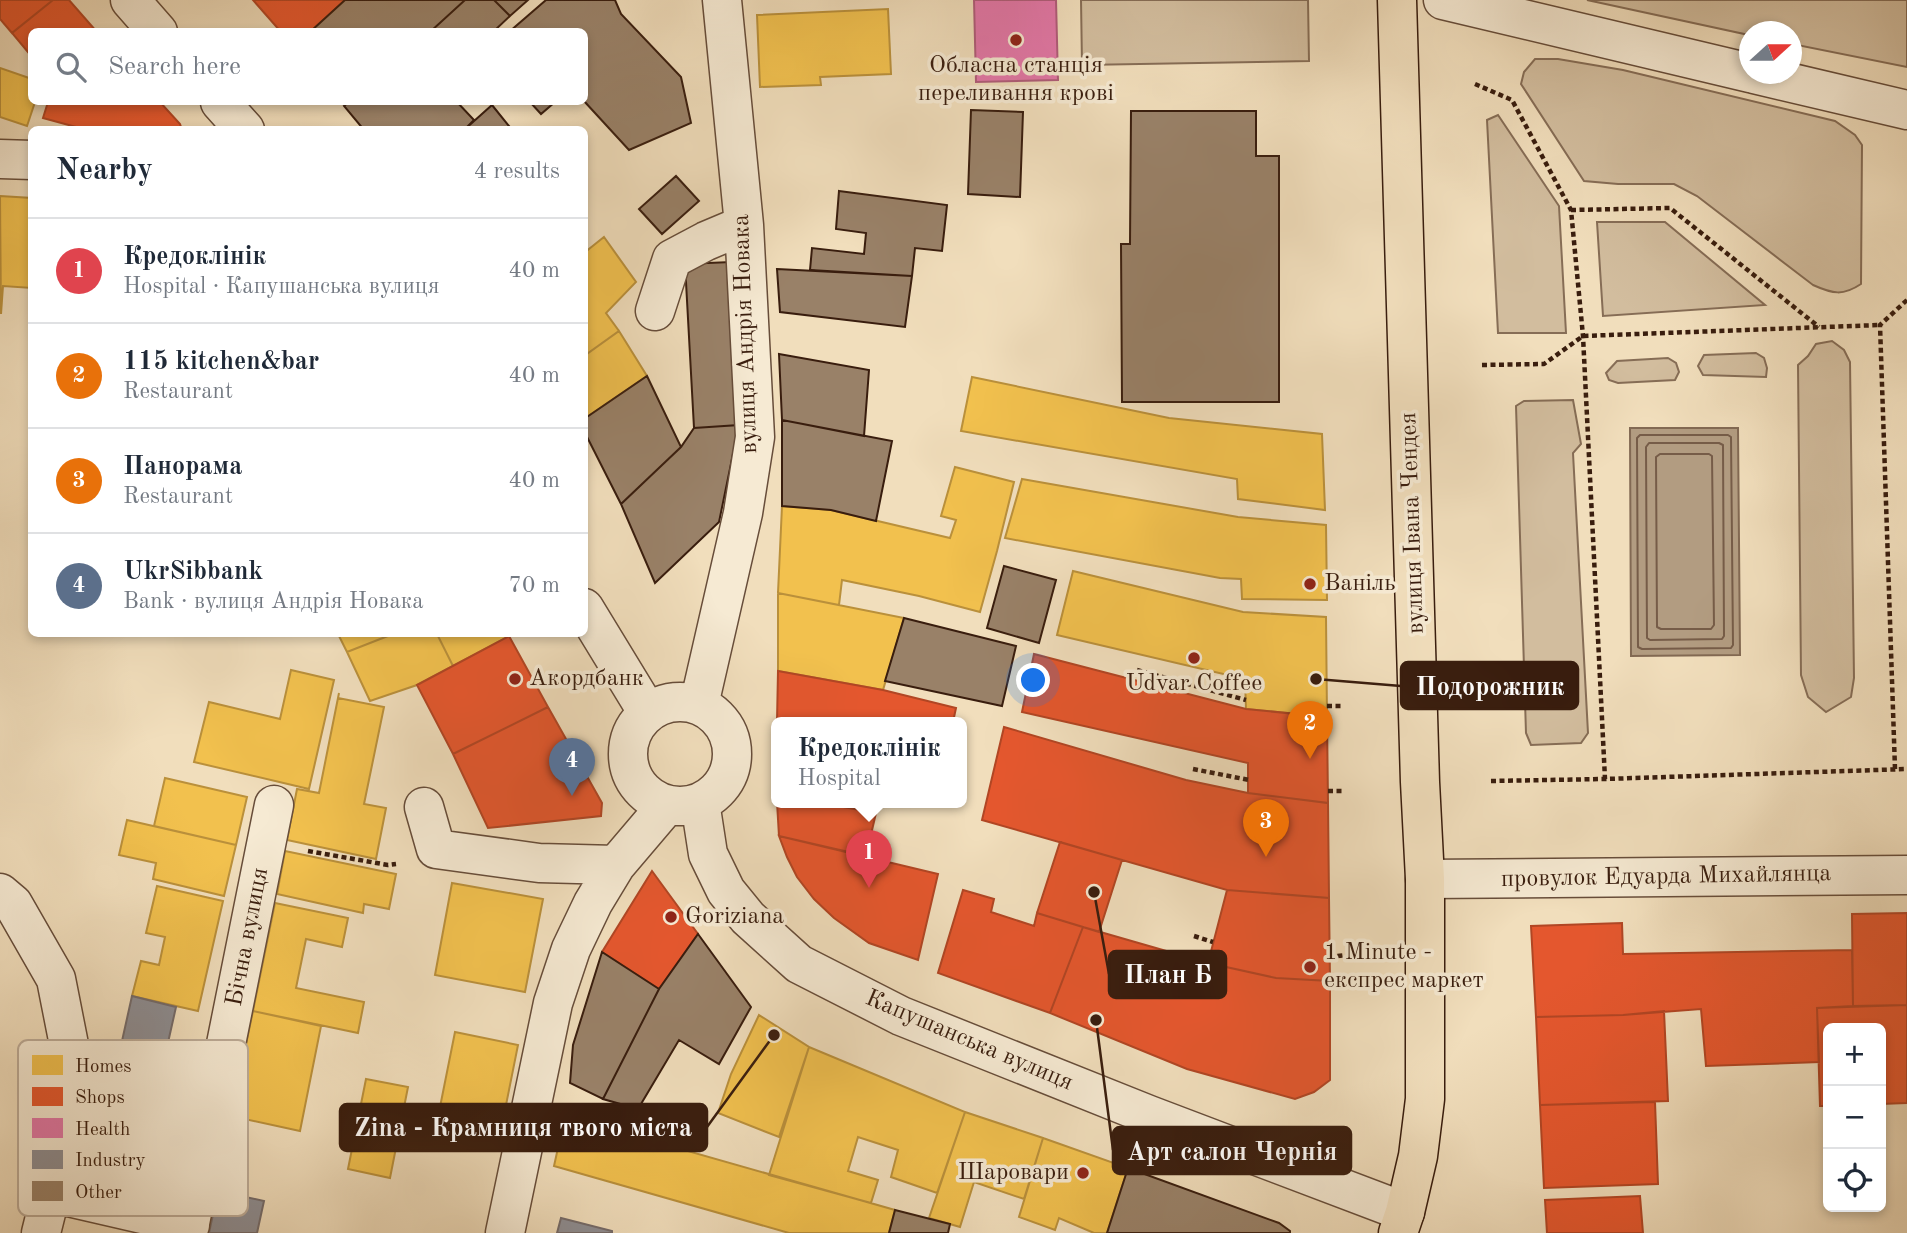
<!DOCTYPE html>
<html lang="en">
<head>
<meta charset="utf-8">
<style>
	:root { --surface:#fff; --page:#f6f6f7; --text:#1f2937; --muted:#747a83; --line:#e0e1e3; --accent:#1a73e8 }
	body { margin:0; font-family:"Old Standard TT",serif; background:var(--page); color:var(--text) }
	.controls { position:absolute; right:21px; bottom:21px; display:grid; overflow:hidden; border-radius:10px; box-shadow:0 4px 10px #0003 }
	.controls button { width:63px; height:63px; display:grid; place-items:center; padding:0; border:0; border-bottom:2px solid var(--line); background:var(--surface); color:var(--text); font:35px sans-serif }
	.compass { position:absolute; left:1739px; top:21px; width:63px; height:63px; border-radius:50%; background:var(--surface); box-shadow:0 4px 10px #0003; rotate:69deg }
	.you { position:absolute; left:1034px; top:681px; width:24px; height:24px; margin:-18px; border:5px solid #fff; border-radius:50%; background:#1a73e8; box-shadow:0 0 0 10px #1a73e833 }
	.badge { display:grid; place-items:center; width:46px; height:46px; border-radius:50%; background:var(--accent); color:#fff; font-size:23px; font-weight:700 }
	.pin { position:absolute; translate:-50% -58px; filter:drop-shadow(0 2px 4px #0008) }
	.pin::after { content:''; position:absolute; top:37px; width:24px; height:21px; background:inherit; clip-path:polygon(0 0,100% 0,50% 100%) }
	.popup { position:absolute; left:771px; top:717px; width:196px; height:91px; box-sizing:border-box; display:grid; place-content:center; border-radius:10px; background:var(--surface); filter:drop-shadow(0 2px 5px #0005); font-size:23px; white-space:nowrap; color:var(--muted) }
	.popup b { font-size:26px; color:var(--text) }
	.popup::after { content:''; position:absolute; left:50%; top:100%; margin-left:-14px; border:14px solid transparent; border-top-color:var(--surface) }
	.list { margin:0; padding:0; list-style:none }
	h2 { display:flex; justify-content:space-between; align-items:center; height:91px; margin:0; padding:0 28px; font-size:30px }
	h2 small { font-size:23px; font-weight:400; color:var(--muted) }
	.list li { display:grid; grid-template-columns:46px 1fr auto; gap:21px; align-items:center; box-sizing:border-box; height:105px; padding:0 28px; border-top:2px solid var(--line) }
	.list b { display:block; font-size:26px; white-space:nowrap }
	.list p { margin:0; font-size:23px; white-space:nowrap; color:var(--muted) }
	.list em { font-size:23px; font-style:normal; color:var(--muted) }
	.icon { flex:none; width:38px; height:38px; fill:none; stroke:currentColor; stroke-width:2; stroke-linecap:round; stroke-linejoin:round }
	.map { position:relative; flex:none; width:1907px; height:1233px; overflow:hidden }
	.search { position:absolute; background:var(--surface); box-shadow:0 4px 10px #0003; left:28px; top:28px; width:560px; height:77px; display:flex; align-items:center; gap:18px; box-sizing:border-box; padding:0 24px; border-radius:10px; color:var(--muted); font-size:26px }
	.panel { position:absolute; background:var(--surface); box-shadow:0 4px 10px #0003; left:28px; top:126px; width:560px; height:511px; border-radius:10px }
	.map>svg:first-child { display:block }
</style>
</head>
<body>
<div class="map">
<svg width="1907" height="1233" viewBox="0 0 1907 1233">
	<rect width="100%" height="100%" fill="#f1debc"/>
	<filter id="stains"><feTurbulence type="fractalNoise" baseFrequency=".00286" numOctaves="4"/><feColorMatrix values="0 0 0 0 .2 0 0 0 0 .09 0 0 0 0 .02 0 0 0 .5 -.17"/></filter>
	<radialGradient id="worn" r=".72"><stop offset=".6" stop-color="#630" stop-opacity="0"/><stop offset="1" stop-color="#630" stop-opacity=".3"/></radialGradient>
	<path fill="#d2bd9e" stroke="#866d56" stroke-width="2" d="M 1081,0 L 1308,0 L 1309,61 L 1082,65 Z
		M 1587,0 L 1907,0 L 1907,67 L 1792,44 L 1792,32 L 1750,32 L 1749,35 Z
		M 1535,59 L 1558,59 L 1623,70 L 1835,121 L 1855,135 L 1862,145 L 1861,284 C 1843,296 1833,294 1813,285 L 1697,196 L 1674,184 L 1618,184 L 1584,181 L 1521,84 L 1524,72 Z
		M 1498,115 L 1559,206 L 1566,333 L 1498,333 L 1487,120 Z
		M 1597,222 L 1665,222 L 1765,305 L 1603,316 Z
		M 1832,341 L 1844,350 L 1850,362 L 1854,678 L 1851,697 L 1826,712 L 1808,697 L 1801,675 L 1798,365 L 1808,356 L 1816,344 Z
		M 1756,353 L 1764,358 L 1767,368 L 1766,377 L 1703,375 L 1698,366 L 1704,355 Z
		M 1668,358 L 1676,363 L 1679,372 L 1675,380 L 1618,383 L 1609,380 L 1606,373 L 1617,361 Z
		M 1573,400 L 1581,444 L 1573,453 L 1588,733 L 1581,743 L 1531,745 L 1526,733 L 1516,406 L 1524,401 Z"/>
	<path fill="#b29c81" stroke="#826953" stroke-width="2" d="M 1630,428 L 1738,428 L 1740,655 L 1631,656 Z"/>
	<path fill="#f2c14e" stroke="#ba903b" stroke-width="2" d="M 888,9 L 891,74 L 820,77 L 821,85 L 760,87 L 757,15 Z
		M 0,68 L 32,79 L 32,102 L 35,102 L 27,126 L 0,117 Z
		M 0,196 L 32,198 L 32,288 L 3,286 L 1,314 Z
		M 604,237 L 636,282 L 606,313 L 619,331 L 584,356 L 584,253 Z
		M 619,331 L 647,376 L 584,419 L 584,356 Z
		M 972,377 L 1169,418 L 1322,434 L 1325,510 L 1238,499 L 1237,479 L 961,431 Z
		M 955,467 L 1014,482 L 997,551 L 980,612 L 919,596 L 842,580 L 839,605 L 778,593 L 782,506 L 831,510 L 950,538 L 956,520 L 941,516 Z
		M 1022,479 L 1238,517 L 1326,525 L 1327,600 L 1242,599 L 1241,579 L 1220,578 L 1005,538 Z
		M 1073,571 L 1243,612 L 1326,617 L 1327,717 L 1246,709 L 1245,679 L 1057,635 Z
		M 778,593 L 904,618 L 883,690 L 778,671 Z
		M 338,634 L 393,634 L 347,652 Z
		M 393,634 L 437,634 L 453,666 L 417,685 L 370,701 L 347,652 Z
		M 437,634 L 511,634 L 511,635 L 453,666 Z
		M 291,670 L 334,680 L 309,789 L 194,762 L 209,702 L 280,719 Z
		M 339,693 L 338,698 L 384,707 L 364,804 L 386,808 L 376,859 L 287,840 L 297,789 L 319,793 Z
		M 165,778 L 247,797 L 236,845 L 154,826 Z
		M 127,820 L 236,845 L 224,896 L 153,879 L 156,863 L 119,855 Z
		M 285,851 L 396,874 L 389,909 L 364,904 L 363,913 L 277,894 Z
		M 452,883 L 543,899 L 525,992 L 435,975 Z
		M 157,886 L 223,901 L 198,1011 L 132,996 L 141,961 L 159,965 L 165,937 L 146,933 Z
		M 275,903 L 348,918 L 342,947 L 306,939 L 296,988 L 364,1002 L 358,1033 L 253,1011 Z
		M 253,1011 L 321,1026 L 300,1131 L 231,1116 Z
		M 759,1015 L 809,1047 L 779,1137 L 718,1113 L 731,1074 Z
		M 455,1032 L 518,1045 L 500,1135 L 437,1122 Z
		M 809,1047 L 965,1112 L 937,1193 L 891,1177 L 898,1150 L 858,1137 L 848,1171 L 878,1180 L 871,1203 L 769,1175 Z
		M 366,1079 L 408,1087 L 390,1178 L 348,1169 Z
		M 965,1112 L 1043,1138 L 1024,1199 L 974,1182 L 960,1227 L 929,1218 Z
		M 565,1116 L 895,1210 L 889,1233 L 789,1233 L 554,1166 Z
		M 153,1133 L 177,1138 L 172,1165 L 148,1160 Z
		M 1043,1138 L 1128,1168 L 1107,1233 L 1094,1233 L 1059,1218 L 1055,1230 L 1019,1217 Z"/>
	<path fill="#e4572e" stroke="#b14624" stroke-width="2" d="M 0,0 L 53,0 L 12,33 L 0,19 Z
		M 53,0 L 69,0 L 97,32 L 32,32 L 32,57 L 12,33 Z
		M 253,0 L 345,0 L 310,32 L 281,32 Z
		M 48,102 L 160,102 L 180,124 L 182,130 L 87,130 L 43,118 Z
		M 509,636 L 548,707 L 453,754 L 417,685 Z
		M 1034,654 L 1246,709 L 1327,717 L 1328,803 L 1248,793 L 1248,763 L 1022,712 Z
		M 778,671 L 883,690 L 956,708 L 953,722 L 777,722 Z
		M 548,707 L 602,803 L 601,816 L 488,828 L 453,754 Z
		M 1004,727 L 1186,780 L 1248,793 L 1328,803 L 1329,898 L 1227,890 L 982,820 Z
		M 777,802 L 844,802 L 843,807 L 876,813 L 866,856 L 779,836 Z
		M 779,836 L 938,874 L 918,960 L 869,943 L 834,918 L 814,899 L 797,877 L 787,857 Z
		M 1060,842 L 1122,860 L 1099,932 L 1037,913 Z
		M 652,871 L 698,934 L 659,989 L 602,952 Z
		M 963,890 L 994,899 L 991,912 L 1034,926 L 1037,913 L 1083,927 L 1050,1013 L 938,973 Z
		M 1227,890 L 1329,898 L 1330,981 L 1276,978 L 1208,963 Z
		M 1907,913 L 1907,1005 L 1853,1006 L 1852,914 Z
		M 1622,923 L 1623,954 L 1852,950 L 1853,1006 L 1817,1008 L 1819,1062 L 1706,1066 L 1701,1009 L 1623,1015 L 1536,1017 L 1531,926 Z
		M 1083,927 L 1208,963 L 1276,978 L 1330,981 L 1330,1080 L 1314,1092 L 1295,1099 L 1187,1069 L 1050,1013 Z
		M 1907,1005 L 1907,1103 L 1881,1104 L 1881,1028 L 1828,1028 L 1828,1106 L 1820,1106 L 1817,1008 Z
		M 1664,1011 L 1668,1101 L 1540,1105 L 1536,1017 L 1623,1015 Z
		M 1655,1102 L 1658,1184 L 1544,1188 L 1540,1105 Z
		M 1640,1196 L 1643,1233 L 1547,1233 L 1545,1200 Z"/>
	<path fill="#e377a8" stroke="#b05c7a" stroke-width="2" d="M 974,0 L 1056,0 L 1058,80 L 976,82 Z"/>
	<path fill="#8d8d92" stroke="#746b6a" stroke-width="2" d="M 132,996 L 176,1007 L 156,1096 L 112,1086 Z
		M 218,1191 L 264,1201 L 257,1233 L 209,1233 Z
		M 561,1218 L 612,1231 L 612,1233 L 557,1233 Z"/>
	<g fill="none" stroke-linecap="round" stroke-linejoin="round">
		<path stroke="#765c48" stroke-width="2" d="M 1640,435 L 1728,435 L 1731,437 L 1733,645 L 1731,648 L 1642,649 L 1638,647 L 1637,438 Z
			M 1649,443 L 1719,443 L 1723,445 L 1724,636 L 1722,639 L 1650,640 L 1647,638 L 1646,447 Z
			M 1660,454 L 1709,454 L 1712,456 L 1714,625 L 1711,629 L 1661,629 L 1657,627 L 1656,457 Z"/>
	</g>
	<path fill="#998168" stroke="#391d0e" stroke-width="2" d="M 345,0 L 465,0 L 430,32 L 310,32 Z
		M 465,0 L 494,0 L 510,16 L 493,32 L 430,32 Z
		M 494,0 L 528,0 L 510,16 Z
		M 546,0 L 615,0 L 621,14 L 681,77 L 691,123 L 629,150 L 584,101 L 584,32 L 509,32 Z
		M 349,102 L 457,102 L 474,120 L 464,130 L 364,130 L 344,106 Z
		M 530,102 L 555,102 L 541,114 Z
		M 492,105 L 509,126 L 505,130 L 464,130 Z
		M 971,110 L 1023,112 L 1020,197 L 968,194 Z
		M 1131,111 L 1256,111 L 1256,156 L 1279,156 L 1279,402 L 1122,402 L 1121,244 L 1130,244 Z
		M 676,176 L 699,201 L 662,234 L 639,209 Z
		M 839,191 L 947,205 L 942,251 L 915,248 L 912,276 L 810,270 L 812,248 L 864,254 L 866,233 L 836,229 Z
		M 731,262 L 739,425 L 694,428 L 685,264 Z
		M 777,269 L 912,276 L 905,327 L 780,312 Z
		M 779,354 L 869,370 L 864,436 L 782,420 Z
		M 647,376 L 681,447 L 621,504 L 584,431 L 584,419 Z
		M 782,420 L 892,441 L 876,521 L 831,510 L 782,506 Z
		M 739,425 L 719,522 L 655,583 L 621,504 L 681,447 L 694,428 Z
		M 1004,566 L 1056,580 L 1039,643 L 987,628 Z
		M 904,618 L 1016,646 L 1002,706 L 885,681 Z
		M 698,934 L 751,1007 L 719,1064 L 679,1040 L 638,1109 L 603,1099 L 659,989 Z
		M 602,952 L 659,989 L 603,1099 L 570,1083 L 573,1045 Z
		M 1128,1168 L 1279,1223 L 1290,1231 L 1290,1233 L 1107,1233 Z
		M 895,1210 L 950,1224 L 948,1233 L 889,1233 Z"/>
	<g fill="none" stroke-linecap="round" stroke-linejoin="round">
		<defs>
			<path id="minor" d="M 130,0 L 158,32
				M 1443,0 L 1750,73
				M 1754,74 L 1907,110
				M 220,102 L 245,130
				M 0,159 L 32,160
				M 655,311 L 672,259 L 706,241 L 744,225
				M 584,608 L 648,713
				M628 754a52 52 0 1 1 104 0a52 52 0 1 1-104 0Z
				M 699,705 L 743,513 L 755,437 L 744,225 L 722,0
				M 700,802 L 708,854 L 726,891 L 748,918 L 799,964 L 901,1016 L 1149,1115 L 1405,1212
				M 424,807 L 436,849 L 539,863 L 616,865
				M 1425,879 L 1907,875
				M 0,893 L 13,904 L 56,979 L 70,1050 L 51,1193 L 41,1233
				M 51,1193 L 190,1225
				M 188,1233 L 274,805
				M 505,1233 L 553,1003 L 571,949 L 593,903 L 616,865 L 667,805"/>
			<path id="major" d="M 1397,0 L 1420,782 L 1425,879 L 1425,1099 L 1418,1156 L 1405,1212 L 1398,1233"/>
		</defs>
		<use href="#minor" stroke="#674d3a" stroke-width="41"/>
		<use href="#major" stroke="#391d0e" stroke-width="41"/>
		<path stroke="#391d0e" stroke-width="4.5" stroke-dasharray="5 3.5" stroke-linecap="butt" d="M 1475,84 L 1512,100 L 1571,210 L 1583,336 L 1605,779
			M 1571,210 L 1670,208 L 1819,327
			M 1482,365 L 1544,364 L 1583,336 L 1880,325
			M 1137,670 L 1246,700
			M 1327,706 L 1342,706
			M 1193,769 L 1249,780
			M 1895,769 L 1880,325 L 1907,300
			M 1491,781 L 1605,779 L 1907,769
			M 1328,791 L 1344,791
			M 308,851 L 388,865 L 396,864
			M 1194,936 L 1213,942
			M 1329,957 L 1346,955
			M 1145,1173 L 1149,1160"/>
		<use href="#minor" stroke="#f6ead3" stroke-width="38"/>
		<use href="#major" stroke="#f1debc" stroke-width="38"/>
	</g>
	<g fill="#8f2418" stroke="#f6ead3" stroke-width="2.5">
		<circle cx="1016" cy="40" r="7"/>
		<circle cx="1310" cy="584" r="7"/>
		<circle cx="1194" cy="658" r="7"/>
		<circle cx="515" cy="679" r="7"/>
		<circle cx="671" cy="917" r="7"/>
		<circle cx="1310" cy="967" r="7"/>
		<circle cx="1083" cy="1173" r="7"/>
	</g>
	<g text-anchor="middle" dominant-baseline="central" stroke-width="7" stroke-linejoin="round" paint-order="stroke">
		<g font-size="24" fill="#391d0e" stroke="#f6ead3" text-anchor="start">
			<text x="1016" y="66" text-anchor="middle">Обласна станція<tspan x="1016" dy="28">переливання крові</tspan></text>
			<text x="1324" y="584">Ваніль</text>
			<text x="529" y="679">Акордбанк</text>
			<text x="1194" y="684" text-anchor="middle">Udvar Coffee</text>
			<text x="685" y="917">Goriziana</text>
			<text x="1324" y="953">1 Minute -<tspan x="1324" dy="28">експрес маркет</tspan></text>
			<text x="1069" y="1173" text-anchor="end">Шаровари</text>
		</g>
		<g font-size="24" fill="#391d0e" stroke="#f6ead3">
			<text transform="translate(746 334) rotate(-92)">вулиця Андрія Новака</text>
			<text transform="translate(1413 523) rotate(-92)">вулиця Івана Чендея</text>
			<text transform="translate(1666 877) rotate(-1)">провулок Едуарда Михайлянца</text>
			<text transform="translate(248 937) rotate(-79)">Бічна вулиця</text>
			<text transform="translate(969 1041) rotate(23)">Капушанська вулиця</text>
		</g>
	</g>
	<rect x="18" y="1040" width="230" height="176" rx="10" fill="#f6ead3" stroke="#bdac98" stroke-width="2"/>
	<rect x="32" y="1055" width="31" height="20" fill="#f2c14e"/>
	<rect x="32" y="1087" width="31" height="19" fill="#e4572e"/>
	<rect x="32" y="1118" width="31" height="20" fill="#e377a8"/>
	<rect x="32" y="1150" width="31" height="19" fill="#8d8d92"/>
	<rect x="32" y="1181" width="31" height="20" fill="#998168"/>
	<g font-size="19" fill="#391d0e">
		<text x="75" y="1072">Homes</text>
		<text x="75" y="1103">Shops</text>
		<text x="75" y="1135">Health</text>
		<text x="75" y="1166">Industry</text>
		<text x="75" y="1198">Other</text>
	</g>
	<path fill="none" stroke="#391d0e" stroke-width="2.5" d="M1316 679L1401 686M1094 892L1109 974M774 1035L707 1127M1096 1020L1113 1150"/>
	<g fill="#391d0e" stroke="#f6ead3" stroke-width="2.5">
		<circle cx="1316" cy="679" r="7"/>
		<circle cx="1094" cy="892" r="7"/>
		<circle cx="774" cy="1035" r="7"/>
		<circle cx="1096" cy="1020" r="7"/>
	</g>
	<g fill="#391d0e" stroke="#391d0e" stroke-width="2.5">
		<rect x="1401" y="662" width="177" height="47" rx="7"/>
		<rect x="1109" y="951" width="117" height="47" rx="7"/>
		<rect x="340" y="1104" width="367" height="47" rx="7"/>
		<rect x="1113" y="1127" width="238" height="47" rx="7"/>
	</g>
	<g font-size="26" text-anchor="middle" font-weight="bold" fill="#fff">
		<text x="1490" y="695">Подорожник</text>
		<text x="1168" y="983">План Б</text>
		<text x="523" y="1136">Zina - Крамниця твого міста</text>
		<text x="1232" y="1160">Арт салон Чернія</text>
	</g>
	<rect width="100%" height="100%" filter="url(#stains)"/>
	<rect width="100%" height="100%" fill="url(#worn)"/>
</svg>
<div class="controls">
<button>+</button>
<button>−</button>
<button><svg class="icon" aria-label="locate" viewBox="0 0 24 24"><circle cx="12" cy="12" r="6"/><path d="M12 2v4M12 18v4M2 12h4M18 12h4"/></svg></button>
</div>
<svg class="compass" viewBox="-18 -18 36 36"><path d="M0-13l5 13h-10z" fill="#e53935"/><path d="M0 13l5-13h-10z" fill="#747a83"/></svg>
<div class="you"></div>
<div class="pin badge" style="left:869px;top:888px;background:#e0444e">1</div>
<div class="popup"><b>Кредоклінік</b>Hospital</div>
<div class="pin badge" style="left:1310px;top:759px;background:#e8710a">2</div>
<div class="pin badge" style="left:1266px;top:857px;background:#e8710a">3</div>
<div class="pin badge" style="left:572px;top:796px;background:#5c6f8a">4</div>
<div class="search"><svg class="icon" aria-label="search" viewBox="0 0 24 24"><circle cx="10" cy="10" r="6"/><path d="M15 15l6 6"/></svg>Search here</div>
<section class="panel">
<h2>Nearby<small>4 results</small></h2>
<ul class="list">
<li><span class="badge" style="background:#e0444e">1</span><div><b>Кредоклінік</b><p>Hospital · Капушанська вулиця</p></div><em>40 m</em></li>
<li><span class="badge" style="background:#e8710a">2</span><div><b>115 kitchen&amp;bar</b><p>Restaurant</p></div><em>40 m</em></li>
<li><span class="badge" style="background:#e8710a">3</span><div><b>Панорама</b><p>Restaurant</p></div><em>40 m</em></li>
<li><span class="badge" style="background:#5c6f8a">4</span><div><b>UkrSibbank</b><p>Bank · вулиця Андрія Новака</p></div><em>70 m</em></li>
</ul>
</section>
</div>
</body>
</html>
